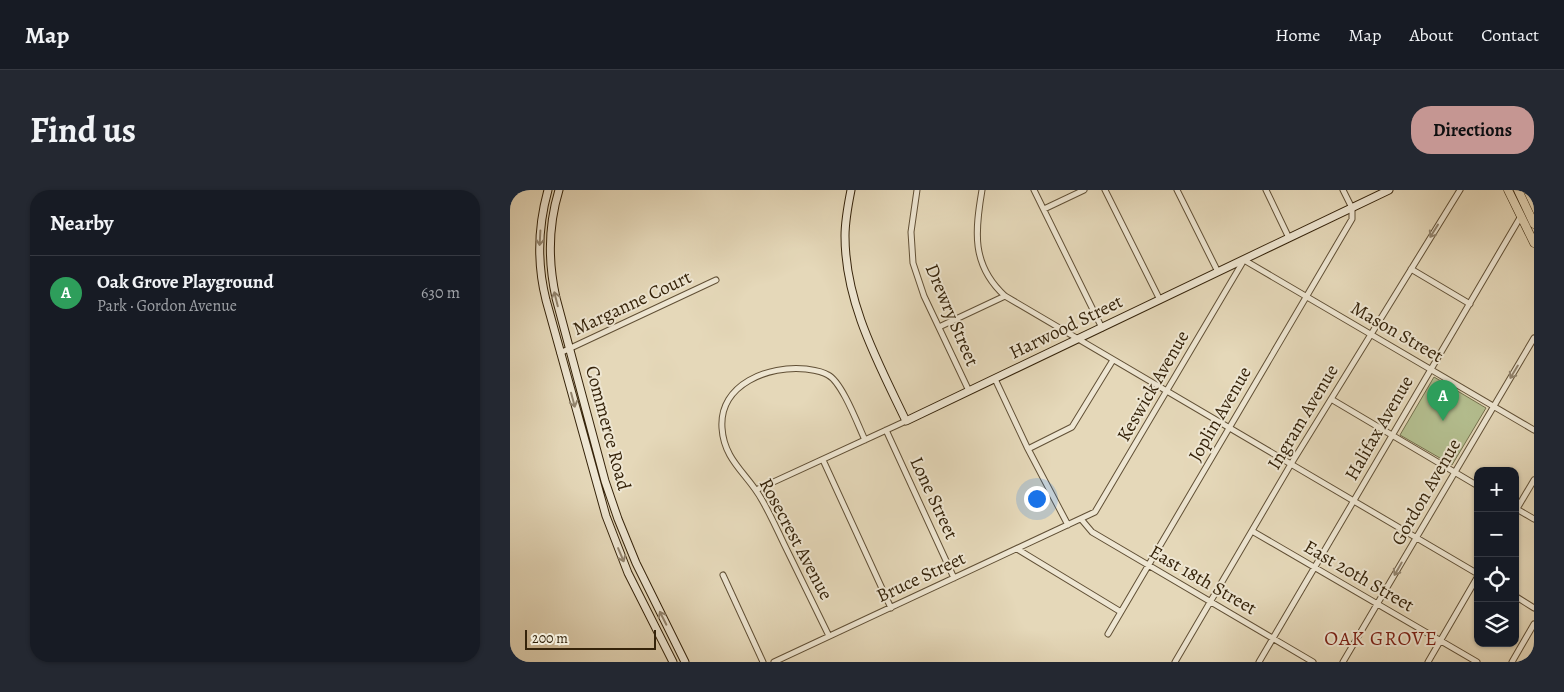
<!DOCTYPE html>
<html lang="en">
<head>
<meta charset="utf-8">
<style>
	:root { --surface:#171b24; --page:#242831; --text:#f1f3f6; --muted:#9ea1a6; --line:#363941; --accent:#c59692 }
	body { margin:0; font-family:Alegreya,serif; background:var(--page); color:var(--text) }
	.controls { position:absolute; right:15px; bottom:15px; display:grid; overflow:hidden; border-radius:10px; box-shadow:0 1px 4px #0004 }
	.controls button { width:45px; height:45px; display:grid; place-items:center; padding:0; border:0; border-bottom:1px solid var(--line); background:var(--surface); color:var(--text); font:25px sans-serif }
	.scale { position:absolute; left:15px; bottom:12px; width:131px; box-sizing:border-box; padding-left:5px; border:2px solid #35230a; border-top:0; font-size:14px; line-height:18px; white-space:nowrap; color:#35230a; -webkit-text-stroke:4px #eee6d2; paint-order:stroke }
	.you { position:absolute; left:526px; top:308px; width:18px; height:18px; margin:-12px; border:4px solid #fff; border-radius:50%; background:#1a73e8; box-shadow:0 0 0 8px #1a73e833 }
	.badge { display:grid; place-items:center; width:32px; height:32px; border-radius:50%; background:var(--accent); color:#fff; font-size:16px; font-weight:700 }
	.pin { position:absolute; translate:-50% -41px; filter:drop-shadow(0 1px 2px #0008) }
	.pin::after { content:''; position:absolute; top:26px; width:18px; height:15px; background:inherit; clip-path:polygon(0 0,100% 0,50% 100%) }
	.list { margin:0; padding:0; list-style:none }
	h2 { display:flex; justify-content:space-between; align-items:center; height:65px; margin:0; padding:0 20px; font-size:21px }
	h2 small { font-size:16px; font-weight:400; color:var(--muted) }
	.list li { display:grid; grid-template-columns:32px 1fr auto; gap:15px; align-items:center; box-sizing:border-box; height:75px; padding:0 20px; border-top:1px solid var(--line) }
	.list b { display:block; font-size:19px; white-space:nowrap }
	.list p { margin:0; font-size:16px; white-space:nowrap; color:var(--muted) }
	.list em { font-size:16px; font-style:normal; color:var(--muted) }
	.icon { flex:none; width:28px; height:28px; fill:none; stroke:currentColor; stroke-width:2; stroke-linecap:round; stroke-linejoin:round }
	.map { position:relative; flex:none; width:1024px; height:472px; overflow:hidden; border-radius:20px }
	header { display:flex; align-items:center; gap:30px; box-sizing:border-box; height:70px; padding:0 25px; background:var(--surface); border-bottom:1px solid var(--line) }
	header strong { font-size:24px }
	nav { display:flex; gap:28px; margin-inline-start:auto; font-size:18px }
	.intro { display:flex; align-items:center; justify-content:space-between; box-sizing:border-box; height:120px; padding:0 30px }
	h1 { margin:0; font-size:35px }
	.button { padding:12px 22px; border-radius:20px; background:var(--accent); color:#111; font-size:18px; font-weight:700 }
	main { display:flex; gap:30px; padding:0 30px }
	aside { flex:1; background:var(--surface); border-radius:20px; box-shadow:0 1px 4px #0004 }
	.map>svg:first-child { display:block }
</style>
</head>
<body>
<header>
<strong>Map</strong>
<nav><a>Home</a><a>Map</a><a>About</a><a>Contact</a></nav>
</header>
<div class="intro"><h1>Find us</h1><a class="button">Directions</a></div>
<main>
<aside>
<h2>Nearby<small></small></h2>
<ul class="list">
<li><span class="badge" style="background:#2e9e5b">A</span><div><b>Oak Grove Playground</b><p>Park · Gordon Avenue</p></div><em>630 m</em></li>
</ul>
</aside>
<div class="map">
<svg width="1024" height="472" viewBox="0 0 1024 472">
	<rect width="100%" height="100%" fill="#e5d8b9"/>
	<filter id="stains"><feTurbulence type="fractalNoise" baseFrequency=".004" numOctaves="4"/><feColorMatrix values="0 0 0 0 .2 0 0 0 0 .09 0 0 0 0 .02 0 0 0 .5 -.17"/></filter>
	<radialGradient id="worn" r=".72"><stop offset=".6" stop-color="#630" stop-opacity="0"/><stop offset="1" stop-color="#630" stop-opacity=".3"/></radialGradient>
	<path fill="#b4bf90" stroke="#74714d" d="M 924,187 L 976,218 L 942,275 L 890,245 Z"/>
	<g fill="none" stroke-linecap="round" stroke-linejoin="round">
		<defs>
			<path id="street" d="M 407,0 L 401,42 L 403,73 L 414,106 L 459,201
				M 472,0 C 465,41 461,75 495,106 L 968,384
				M 524,0 L 592,138
				M 595,0 L 650,110
				M 667,0 L 708,82
				M 756,0 L 779,48
				M 534,19 L 574,0
				M 901,79 L 960,114
				M 429,137 L 495,106
				M 50,163 L 206,90
				M 485,189 L 517,257 L 558,335
				M 821,209 L 968,296
				M 376,240 L 444,388
				M 518,259 L 562,237 L 603,170
				M 313,270 L 381,418
				M 246,300 L 396,231
				M 1005,318 L 1024,329
				M 1005,322 L 1024,290
				M 571,329 L 582,342 L 803,472
				M 742,341 L 967,472
				M 507,359 L 611,422
				M 213,385 L 253,472
				M 1005,406 L 1024,418
				M 598,444 L 842,29 L 842,18 L 833,0
				M 319,446 C 304,415 289,385 274,354 C 267,339 260,324 252,310 C 238,284 214,271 212,238 C 209,194 259,175 296,179 C 303,180 312,181 318,185 C 332,192 348,235 355,250
				M 264,472 L 585,322 L 734,70 L 1024,240
				M 665,472 L 781,274 L 950,0
				M 749,472 L 1011,26
				M 833,472 L 1024,148
				M 918,472 L 968,386
				M 1002,472 L 1024,434"/>
			<path id="secondary" d="M 38,0 C 28,36 27,74 36,110 L 96,326 L 118,383 L 163,472
				M 49,0 C 38,36 38,72 46,108 L 95,291 L 108,329 L 126,373 L 175,472
				M 341,0 C 338,15 335,30 335,46 C 335,113 368,172 396,231 L 879,0"/>
			<path id="primary" d="M 998,0 L 1024,53
				M 1008,0 L 1024,34"/>
		</defs>
		<use href="#street" stroke="#615036" stroke-width="7"/>
		<use href="#secondary" stroke="#35230a" stroke-width="9"/>
		<use href="#primary" stroke="#35230a" stroke-width="9"/>
		<use href="#street" stroke="#eee6d2" stroke-width="5"/>
		<use href="#secondary" stroke="#eee6d2" stroke-width="7"/>
		<use href="#primary" stroke="#e5d8b9" stroke-width="8"/>
	</g>
	<defs><path id="oneway-shaft" d="M-6 0H5M1.5-3L5.5 0L1.5 3" fill="none" stroke-width="1.6" stroke-linecap="round" stroke-linejoin="round" transform="scale(1.25)"/></defs>
	<g stroke="#92846e">
		<use href="#oneway-shaft" transform="translate(924 41) rotate(122)"/>
		<use href="#oneway-shaft" transform="translate(30 48) rotate(93)"/>
		<use href="#oneway-shaft" transform="translate(46 109) rotate(-104)"/>
		<use href="#oneway-shaft" transform="translate(1004 182) rotate(121)"/>
		<use href="#oneway-shaft" transform="translate(63 210) rotate(75)"/>
		<use href="#oneway-shaft" transform="translate(111 365) rotate(67)"/>
		<use href="#oneway-shaft" transform="translate(888 379) rotate(120)"/>
		<use href="#oneway-shaft" transform="translate(153 428) rotate(-117)"/>
	</g>
	<g text-anchor="middle" dominant-baseline="central" stroke-width="4" stroke-linejoin="round" paint-order="stroke">
		<g font-size="19" fill="#35230a" stroke="#eee6d2">
			<text transform="translate(122 113) rotate(-25)">Marganne Court</text>
			<text transform="translate(442 125) rotate(67)">Drewry Street</text>
			<text transform="translate(556 137) rotate(-26)">Harwood Street</text>
			<text transform="translate(887 142) rotate(30)">Mason Street</text>
			<text transform="translate(643 196) rotate(-60)">Keswick Avenue</text>
			<text transform="translate(710 224) rotate(-60)">Joplin Avenue</text>
			<text transform="translate(793 227) rotate(-59)">Ingram Avenue</text>
			<text transform="translate(98 238) rotate(75)">Commerce Road</text>
			<text transform="translate(869 238) rotate(-60)">Halifax Avenue</text>
			<text transform="translate(916 302) rotate(-60)">Gordon Avenue</text>
			<text transform="translate(424 308) rotate(65)">Lone Street</text>
			<text transform="translate(286 349) rotate(62)">Rosecrest Avenue</text>
			<text transform="translate(849 386) rotate(30)">East 20th Street</text>
			<text transform="translate(411 387) rotate(-25)">Bruce Street</text>
			<text transform="translate(693 390) rotate(30)">East 18th Street</text>
		</g>
		<g font-size="20" letter-spacing="1" fill="#7a1f14" stroke="#eee6d2">
			<text x="871" y="448">OAK GROVE</text>
		</g>
	</g>
	<rect width="100%" height="100%" filter="url(#stains)"/>
	<rect width="100%" height="100%" fill="url(#worn)"/>
</svg>
<div class="controls">
<button>+</button>
<button>−</button>
<button><svg class="icon" aria-label="locate" viewBox="0 0 24 24"><circle cx="12" cy="12" r="6"/><path d="M12 2v4M12 18v4M2 12h4M18 12h4"/></svg></button>
<button><svg class="icon" aria-label="layers" viewBox="0 0 24 24"><path d="M12 4l9 5-9 5-9-5zM3 14l9 5 9-5"/></svg></button>
</div>
<div class="scale">200 m</div>
<div class="you"></div>
<div class="pin badge" style="left:933px;top:231px;background:#2e9e5b">A</div>
</div>
</main>
</body>
</html>
